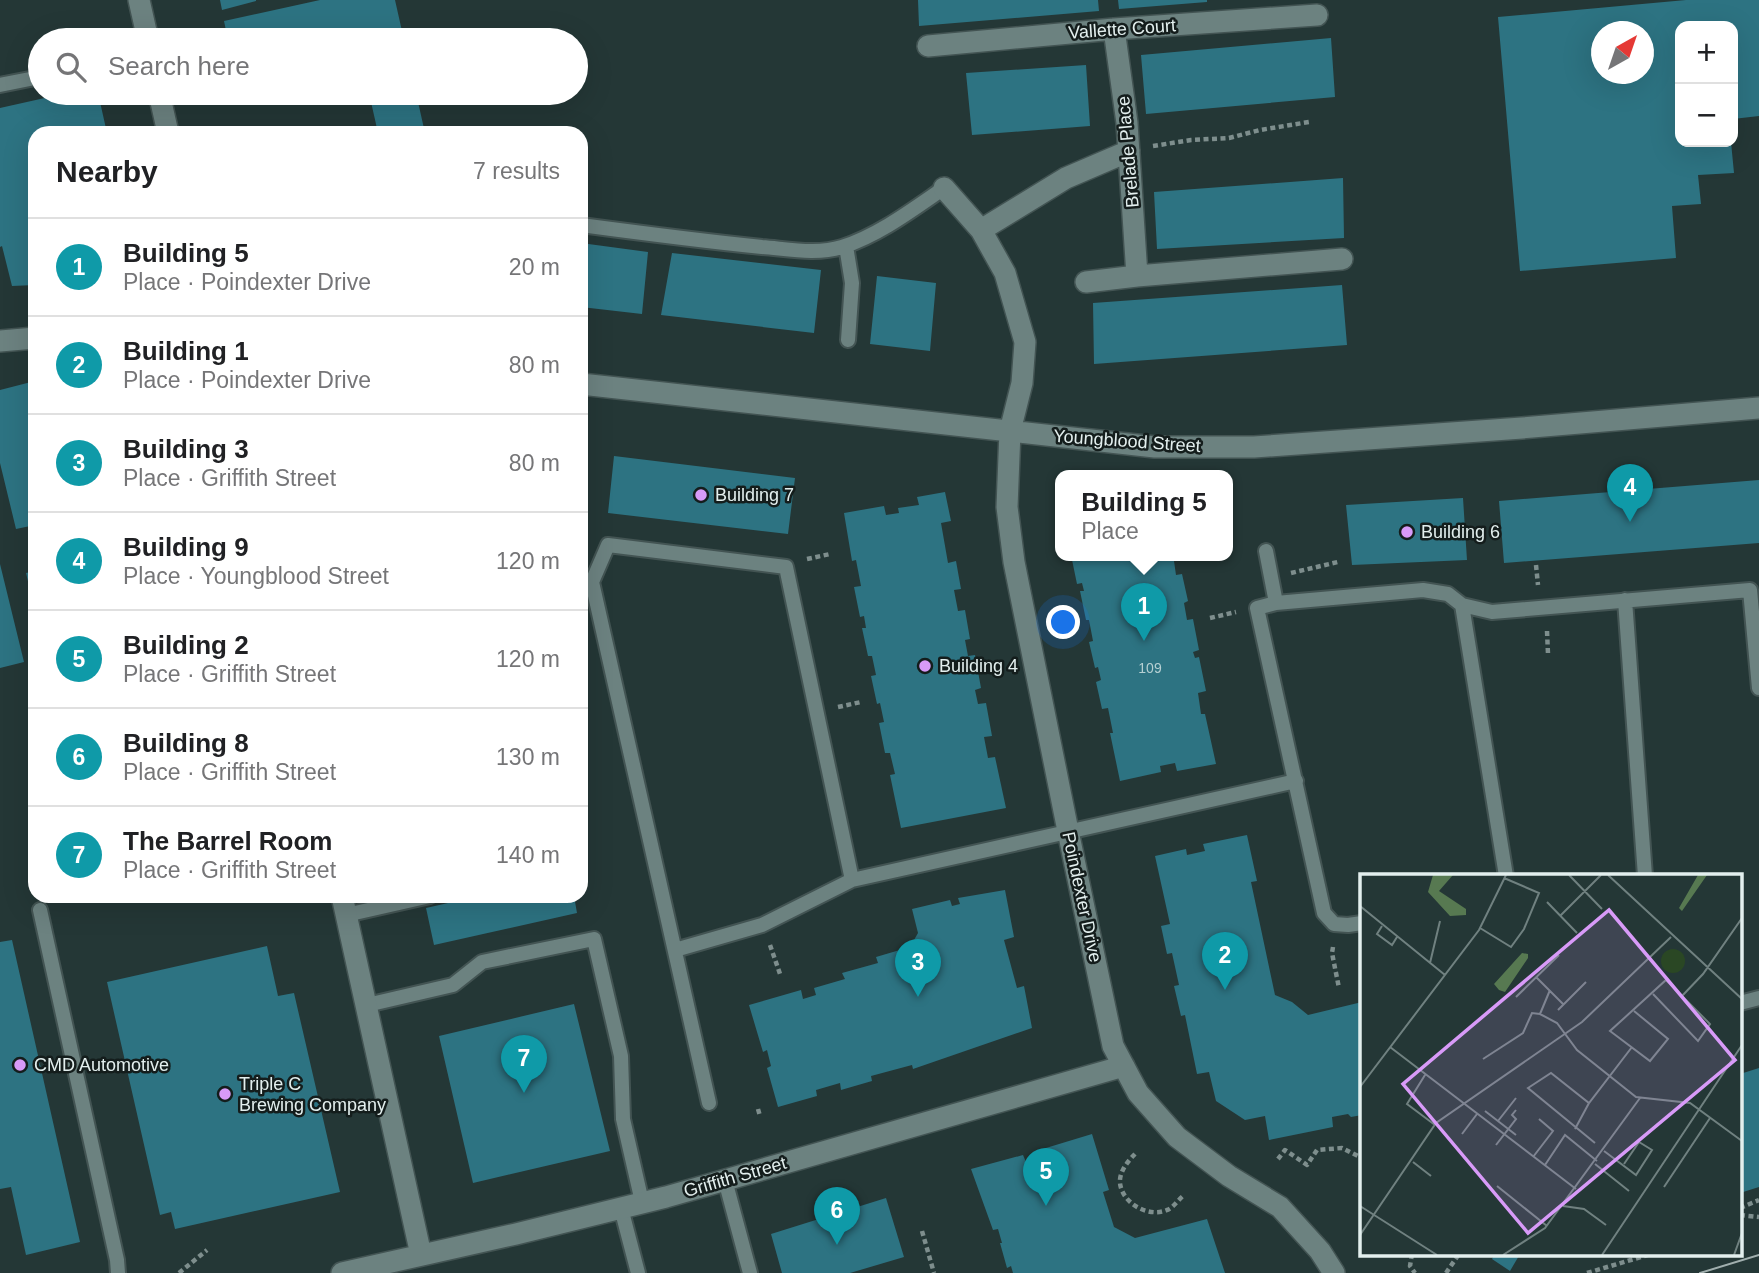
<!DOCTYPE html>
<html lang="en">
<head>
<meta charset="utf-8">
<style>
	:root { --surface:#fff; --page:#f2f2f2; --text:#202124; --muted:#757577; --line:#e0e0e0; --accent:#735783 }
	body { margin:0; font-family:Helvetica,sans-serif; background:var(--page); color:var(--text) }
	.controls { position:absolute; right:21px; top:21px; display:grid; overflow:hidden; border-radius:14px; box-shadow:0 7px 28px #0002 }
	.controls button { width:63px; height:63px; display:grid; place-items:center; padding:0; border:0; border-bottom:2px solid var(--line); background:var(--surface); color:var(--text); font:35px sans-serif }
	.compass { position:absolute; left:1591px; top:21px; width:63px; height:63px; border-radius:50%; background:var(--surface); box-shadow:0 7px 28px #0002; rotate:40deg }
	.you { position:absolute; left:1064px; top:623px; width:24px; height:24px; margin:-18px; border:5px solid #fff; border-radius:50%; background:#1a73e8; box-shadow:0 0 0 10px #1a73e833 }
	.badge { display:grid; place-items:center; width:46px; height:46px; border-radius:50%; background:var(--accent); color:#fff; font-size:23px; font-weight:700 }
	.pin { position:absolute; translate:-50% -58px; filter:drop-shadow(0 2px 4px #0008) }
	.pin::after { content:''; position:absolute; top:37px; width:24px; height:21px; background:inherit; clip-path:polygon(0 0,100% 0,50% 100%) }
	.popup { position:absolute; left:1055px; top:470px; width:178px; height:91px; box-sizing:border-box; display:grid; place-content:center; border-radius:14px; background:var(--surface); filter:drop-shadow(0 2px 5px #0005); font-size:23px; white-space:nowrap; color:var(--muted) }
	.popup b { font-size:26px; color:var(--text) }
	.popup::after { content:''; position:absolute; left:50%; top:100%; margin-left:-14px; border:14px solid transparent; border-top-color:var(--surface) }
	.list { margin:0; padding:0; list-style:none }
	h2 { display:flex; justify-content:space-between; align-items:center; height:91px; margin:0; padding:0 28px; font-size:30px }
	h2 small { font-size:23px; font-weight:400; color:var(--muted) }
	.list li { display:grid; grid-template-columns:46px 1fr auto; gap:21px; align-items:center; box-sizing:border-box; height:98px; padding:0 28px; border-top:2px solid var(--line) }
	.list b { display:block; font-size:26px; white-space:nowrap }
	.list p { margin:0; font-size:23px; white-space:nowrap; color:var(--muted) }
	.list em { font-size:23px; font-style:normal; color:var(--muted) }
	.icon { flex:none; width:38px; height:38px; fill:none; stroke:currentColor; stroke-width:2; stroke-linecap:round; stroke-linejoin:round }
	.map { position:relative; flex:none; width:1759px; height:1273px; overflow:hidden }
	.search { position:absolute; background:var(--surface); box-shadow:0 7px 28px #0002; left:28px; top:28px; width:560px; height:77px; display:flex; align-items:center; gap:18px; box-sizing:border-box; padding:0 24px; border-radius:38px; color:var(--muted); font-size:26px }
	.panel { position:absolute; background:var(--surface); box-shadow:0 7px 28px #0002; left:28px; top:126px; width:560px; height:777px; border-radius:21px }
	.map>svg:first-child { display:block }
</style>
</head>
<body>
<div class="map">
<svg width="1759" height="1273" viewBox="0 0 1759 1273">
	<rect width="100%" height="100%" fill="#243736"/>
	<path fill="#2d7382" fill-rule="evenodd" d="M 220,0 L 256,0 L 256,1 L 222,10 Z
		M 320,0 L 395,0 L 404,40 L 228,40 L 224,21 Z
		M 918,0 L 1098,0 L 1099,11 L 919,26 Z
		M 1118,0 L 1207,0 L 1207,2 L 1119,9 Z
		M 1686,0 L 1759,0 L 1759,116 L 1733,119 L 1733,26 L 1680,26 L 1680,142 L 1731,142 L 1734,173 L 1698,175 L 1701,204 L 1672,206 L 1676,258 L 1520,271 L 1498,17 ZM 1602,32 L 1644,32 L 1644,74 L 1602,74 Z
		M 1331,38 L 1335,97 L 1146,114 L 1141,55 Z
		M 1086,65 L 1090,126 L 972,135 L 966,73 Z
		M 67,93 L 98,93 L 107,133 L 35,133 L 35,285 L 12,286 L 2,246 L 0,247 L 0,108 Z
		M 369,93 L 416,93 L 425,133 L 378,133 Z
		M 1343,178 L 1344,238 L 1157,249 L 1154,192 Z
		M 581,243 L 648,252 L 642,314 L 581,307 Z
		M 672,253 L 821,270 L 814,333 L 661,315 Z
		M 877,276 L 936,283 L 930,351 L 870,344 Z
		M 1342,285 L 1347,345 L 1094,364 L 1093,303 Z
		M 35,381 L 35,525 L 16,529 L 0,463 L 0,390 Z
		M 614,456 L 795,478 L 788,534 L 608,513 Z
		M 1759,480 L 1759,543 L 1504,563 L 1499,501 Z
		M 945,492 L 951,521 L 941,523 L 948,563 L 956,561 L 961,589 L 954,590 L 958,611 L 965,610 L 970,639 L 965,640 L 968,656 L 975,655 L 981,688 L 975,690 L 978,704 L 986,703 L 992,736 L 984,737 L 988,758 L 995,757 L 1006,808 L 901,828 L 890,775 L 895,774 L 890,753 L 885,753 L 879,723 L 884,722 L 880,703 L 877,704 L 871,676 L 876,675 L 872,656 L 868,656 L 862,628 L 866,628 L 864,616 L 860,617 L 854,587 L 861,586 L 856,560 L 852,561 L 844,513 L 884,506 L 886,515 L 899,513 L 898,508 L 919,505 L 917,497 Z
		M 1463,498 L 1467,560 L 1352,565 L 1346,505 Z
		M 1071,555 L 1180,555 L 1181,559 L 1174,561 L 1176,575 L 1182,574 L 1188,601 L 1184,603 L 1187,620 L 1193,619 L 1199,650 L 1193,652 L 1195,658 L 1199,657 L 1206,691 L 1198,693 L 1201,714 L 1205,714 L 1216,764 L 1177,771 L 1175,763 L 1160,766 L 1161,772 L 1120,781 L 1110,733 L 1113,733 L 1108,708 L 1102,709 L 1096,682 L 1101,680 L 1098,667 L 1095,668 L 1089,642 L 1093,641 L 1089,620 L 1086,620 L 1080,591 L 1084,591 L 1082,583 L 1077,584 Z
		M 0,564 L 24,662 L 0,668 Z
		M 35,571 L 35,606 L 34,606 L 26,573 Z
		M 1247,835 L 1257,881 L 1251,882 L 1275,995 L 1292,1002 L 1308,1015 L 1362,1002 L 1362,1115 L 1351,1117 L 1348,1114 L 1332,1117 L 1333,1127 L 1269,1140 L 1265,1116 L 1245,1120 L 1216,1101 L 1209,1072 L 1197,1074 L 1185,1015 L 1181,1016 L 1174,986 L 1179,985 L 1172,953 L 1167,954 L 1161,926 L 1170,924 L 1155,856 L 1186,849 L 1187,855 L 1205,851 L 1203,844 Z
		M 1005,890 L 1014,937 L 1004,940 L 1017,988 L 1024,986 L 1032,1028 L 913,1069 L 912,1065 L 871,1076 L 872,1081 L 841,1090 L 840,1083 L 816,1090 L 817,1096 L 778,1107 L 767,1068 L 771,1066 L 767,1050 L 763,1052 L 749,1005 L 801,990 L 803,999 L 816,995 L 814,988 L 845,979 L 842,973 L 878,963 L 876,957 L 910,947 L 918,933 L 912,909 L 950,900 L 952,906 L 960,904 L 958,898 Z
		M 479,896 L 574,896 L 577,913 L 434,945 L 426,908 Z
		M 12,940 L 80,1242 L 26,1255 L 11,1187 L 0,1189 L 0,942 Z
		M 267,946 L 278,996 L 294,993 L 340,1192 L 175,1229 L 171,1212 L 160,1215 L 107,982 Z
		M 574,1004 L 610,1151 L 473,1183 L 439,1036 Z
		M 1759,1068 L 1759,1187 L 1740,1193 L 1740,1074 Z
		M 1092,1134 L 1109,1190 L 1103,1192 L 1114,1227 L 1135,1238 L 1207,1219 L 1225,1273 L 1013,1273 L 1011,1266 L 1007,1268 L 1000,1243 L 1002,1243 L 998,1229 L 993,1230 L 971,1169 L 1023,1155 L 1026,1162 L 1038,1158 L 1036,1151 Z
		M 886,1198 L 904,1257 L 850,1273 L 782,1273 L 771,1234 Z
		M 1495,1254 L 1520,1254 L 1510,1271 L 1492,1259 Z"/>
	<g fill="none" stroke-linecap="round" stroke-linejoin="round">
		<defs>
			<path id="lane" d="M 0,85 L 40,77
				M 581,225 C 641,233 702,241 762,247 C 788,249 817,255 842,247 C 879,235 912,210 944,188
				M 846,246 L 852,283 L 848,340
				M 1266,551 L 1276,603
				M 1625,600 L 1645,876
				M 1462,605 L 1506,876
				M 40,910 L 117,1260 L 118,1273
				M 346,915 L 430,896
				M 1362,923 L 1348,925 L 1334,924 L 1324,913 L 1257,608 L 1276,603 L 1423,590 L 1448,594 L 1462,605 L 1492,612 L 1750,590 L 1759,688
				M 675,950 L 762,925 L 852,880
				M 1740,1003 L 1759,998
				M 367,1005 L 453,985 L 482,962 L 594,939 L 621,1056 L 623,1119 L 642,1202
				M 709,1103 L 592,582 L 608,545 L 786,567 L 852,880 L 1296,781
				M 725,1180 L 750,1273
				M 621,1208 L 638,1273"/>
			<path id="street" d="M 139,0 L 148,40
				M 1114,29 L 1127,123 L 1137,276
				M 928,46 L 1114,29 L 1317,15
				M 159,93 L 168,133
				M 944,188 L 981,230 L 1005,273 L 1025,342 L 1022,383 L 1010,431 L 1007,507 L 1014,562 L 1068,831 L 1113,1046 L 1138,1093 L 1177,1137 L 1229,1176 L 1280,1207 L 1320,1251 L 1334,1273
				M 981,230 L 1066,178 L 1129,151
				M 1086,282 L 1137,276 L 1342,259
				M 0,341 L 35,338
				M 581,384 L 1155,447 L 1254,447 L 1522,428 L 1759,408
				M 342,896 L 421,1255
				M 342,1273 L 516,1234 L 666,1197 L 1124,1066"/>
		</defs>
		<use href="#lane" stroke="#435453" stroke-width="18"/>
		<use href="#street" stroke="#435453" stroke-width="24"/>
		<path stroke="#7e8e8d" stroke-width="4.5" stroke-dasharray="5 3.5" stroke-linecap="butt" d="M 1153,146 L 1191,140 L 1229,138 L 1260,130 L 1309,122
			M 807,559 L 830,554
			M 1536,565 L 1538,585
			M 1291,573 L 1338,562
			M 1210,618 L 1236,612
			M 1547,631 L 1548,654
			M 838,707 L 861,702
			M 770,945 L 780,974
			M 1333,947 L 1332,953 L 1339,988
			M 758,1109 L 760,1116
			M 1135,1154 C 1128,1161 1119,1172 1120,1183 C 1122,1203 1148,1218 1167,1210 C 1173,1208 1178,1200 1183,1196
			M 1278,1159 L 1285,1150 L 1307,1165 L 1317,1150 L 1342,1148 L 1362,1158
			M 1740,1208 L 1759,1200
			M 1740,1215 L 1759,1217
			M 922,1231 L 934,1273
			M 1412,1254 L 1410,1266 L 1415,1273
			M 179,1273 L 207,1250
			M 1446,1273 L 1459,1254
			M 1587,1273 L 1651,1254"/>
		<use href="#lane" stroke="#6c8280" stroke-width="14"/>
		<use href="#street" stroke="#6c8280" stroke-width="21"/>
		<path stroke="#a1afae" stroke-width="2" d="M 1700,1273 L 1759,1255"/>
	</g>
	<g fill="#d89af8" stroke="#141d1c" stroke-width="2.5">
		<circle cx="701" cy="495" r="7"/>
		<circle cx="1407" cy="532" r="7"/>
		<circle cx="925" cy="666" r="7"/>
		<circle cx="20" cy="1065" r="7"/>
		<circle cx="225" cy="1094" r="7"/>
	</g>
	<g text-anchor="middle" dominant-baseline="central" stroke-width="5" stroke-linejoin="round" paint-order="stroke">
		<g font-size="14" fill="#b6d0d3">
			<text x="1150" y="668">109</text>
		</g>
		<g font-size="18" fill="#e3efee" stroke="#141d1c">
			<text transform="translate(1122 29) rotate(-4)">Vallette Court</text>
			<text transform="translate(1128 152) rotate(-95)">Brelade Place</text>
			<text transform="translate(1127 441) rotate(4)">Youngblood Street</text>
			<text transform="translate(1082 897) rotate(78)">Poindexter Drive</text>
			<text transform="translate(735 1177) rotate(-16)">Griffith Street</text>
		</g>
		<g font-size="18" fill="#e3efee" stroke="#141d1c" text-anchor="start">
			<text x="715" y="495">Building 7</text>
			<text x="1421" y="532">Building 6</text>
			<text x="939" y="666">Building 4</text>
			<text x="34" y="1065">CMD Automotive</text>
			<text x="239" y="1084">Triple C<tspan x="239" dy="21">Brewing Company</tspan></text>
		</g>
	</g>
	<g transform="translate(1360 874)">
		<rect width="382" height="382" fill="#243736"/>
		<path d="M301 87a12 12 0 1 1 24 0a12 12 0 1 1-24 0Z" fill="#2a4724"/>
		<path d="M 73,1 L 93,1 L 79,17 L 106,35 L 106,41 L 90,42 L 68,18 ZM 338,1 L 347,1 L 322,37 L 319,34 ZM 162,79 L 168,80 L 168,84 L 145,118 L 139,116 L 134,110 Z" fill="#577951"/>
		<path fill="none" stroke="#708180" stroke-width="2" d="M 209,1 L 242,35M 248,1 L 382,125M 187,28 L 217,59M 0,32 L 85,101M 201,41 L 241,1M 22,52 L 17,60 L 32,71 L 37,63M 120,54 L 151,73 L 164,55 L 179,19 L 144,4M 70,89 L 80,47M 176,103 L 203,130M 293,120 L 338,167 L 350,150 L 322,122M 156,123 L 199,81M 198,136 L 226,108M 274,137 L 308,165 L 290,187 L 250,157 L 306,106 L 322,122 L 343,100 L 382,44M 180,140 L 190,116M 30,173 L 216,315M 123,185 L 163,159 L 172,139 L 180,140 L 197,149 L 217,176 L 276,223 L 330,229 L 382,267M 65,201 L 47,230 L 75,251M 0,213 L 119,56 L 146,1M 125,237 L 156,261M 138,247 L 156,224M 215,255 L 229,229M 102,260 L 117,240M 235,269 L 168,214 L 191,199 L 229,229 L 272,173M 136,271 L 156,245 L 152,241 L 156,236M 244,277 L 276,301 L 292,276 L 279,268 L 264,290M 173,283 L 193,257 L 179,245M 53,288 L 71,302M 235,290 L 269,317M 185,291 L 205,261 L 237,287M 137,312 L 187,352M 304,313 L 350,244M 0,332 L 77,381M 203,332 L 224,335 L 246,351M 0,361 L 76,249 L 222,148 L 311,63M 143,381 L 185,354 L 280,224M 242,381 L 382,171M 374,381 L 382,359"/>
		<path fill="#d89af8" fill-opacity="0.15" stroke="#d89af8" stroke-width="3.5" d="M 249,36 L 375,186 L 168,359 L 43,210 Z"/>
		<rect width="382" height="382" fill="none" stroke="#e3efee" stroke-width="3.5"/>
	</g>
</svg>
<div class="controls">
<button>+</button>
<button>−</button>
</div>
<svg class="compass" viewBox="-18 -18 36 36"><path d="M0-13l5 13h-10z" fill="#e53935"/><path d="M0 13l5-13h-10z" fill="#757577"/></svg>
<div class="you"></div>
<div class="pin badge" style="left:1144px;top:641px;background:#0f9aa8">1</div>
<div class="popup"><b>Building 5</b>Place</div>
<div class="pin badge" style="left:1225px;top:990px;background:#0f9aa8">2</div>
<div class="pin badge" style="left:918px;top:997px;background:#0f9aa8">3</div>
<div class="pin badge" style="left:1630px;top:522px;background:#0f9aa8">4</div>
<div class="pin badge" style="left:1046px;top:1206px;background:#0f9aa8">5</div>
<div class="pin badge" style="left:837px;top:1245px;background:#0f9aa8">6</div>
<div class="pin badge" style="left:524px;top:1093px;background:#0f9aa8">7</div>
<div class="search"><svg class="icon" aria-label="search" viewBox="0 0 24 24"><circle cx="10" cy="10" r="6"/><path d="M15 15l6 6"/></svg>Search here</div>
<section class="panel">
<h2>Nearby<small>7 results</small></h2>
<ul class="list">
<li><span class="badge" style="background:#0f9aa8">1</span><div><b>Building 5</b><p>Place · Poindexter Drive</p></div><em>20 m</em></li>
<li><span class="badge" style="background:#0f9aa8">2</span><div><b>Building 1</b><p>Place · Poindexter Drive</p></div><em>80 m</em></li>
<li><span class="badge" style="background:#0f9aa8">3</span><div><b>Building 3</b><p>Place · Griffith Street</p></div><em>80 m</em></li>
<li><span class="badge" style="background:#0f9aa8">4</span><div><b>Building 9</b><p>Place · Youngblood Street</p></div><em>120 m</em></li>
<li><span class="badge" style="background:#0f9aa8">5</span><div><b>Building 2</b><p>Place · Griffith Street</p></div><em>120 m</em></li>
<li><span class="badge" style="background:#0f9aa8">6</span><div><b>Building 8</b><p>Place · Griffith Street</p></div><em>130 m</em></li>
<li><span class="badge" style="background:#0f9aa8">7</span><div><b>The Barrel Room</b><p>Place · Griffith Street</p></div><em>140 m</em></li>
</ul>
</section>
</div>
</body>
</html>
